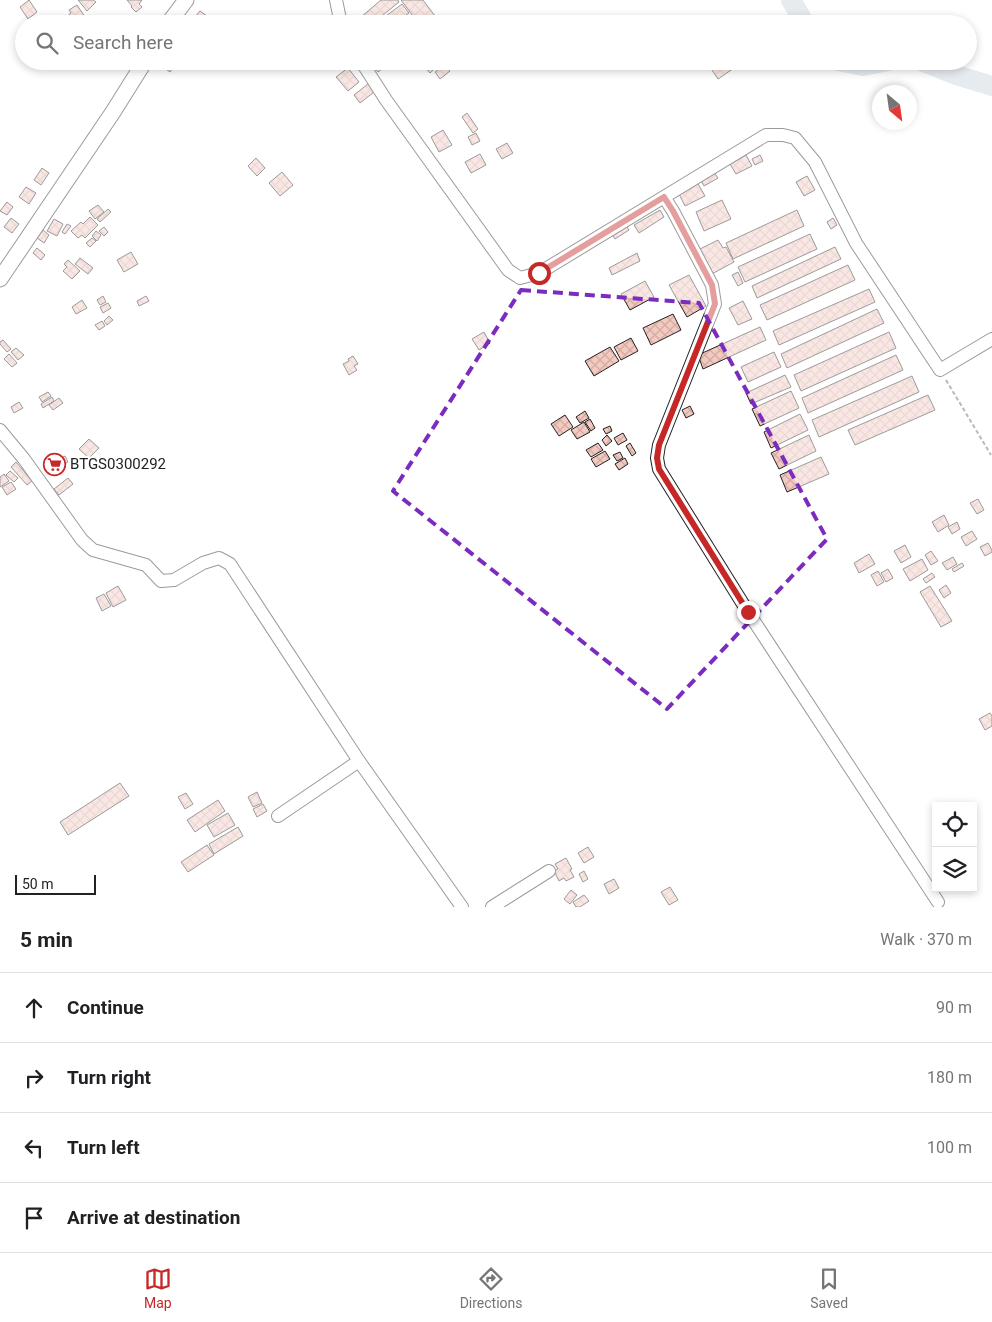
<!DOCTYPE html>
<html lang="en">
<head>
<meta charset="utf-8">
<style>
	:root { --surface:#fff; --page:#f6f6f6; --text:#202124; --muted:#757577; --line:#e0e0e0; --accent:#c62828 }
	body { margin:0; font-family:Roboto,sans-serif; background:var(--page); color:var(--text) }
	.controls { position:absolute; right:15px; bottom:15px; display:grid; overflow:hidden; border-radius:0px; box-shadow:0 2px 8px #0003 }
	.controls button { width:45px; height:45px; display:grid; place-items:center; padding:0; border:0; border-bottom:1px solid var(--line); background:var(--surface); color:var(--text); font:25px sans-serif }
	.compass { position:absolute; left:872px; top:85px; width:45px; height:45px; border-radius:50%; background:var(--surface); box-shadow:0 2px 8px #0003; rotate:151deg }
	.scale { position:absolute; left:15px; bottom:12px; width:81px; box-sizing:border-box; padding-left:5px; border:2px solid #222; border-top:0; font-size:14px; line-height:18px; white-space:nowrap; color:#222; -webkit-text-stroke:4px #fff; paint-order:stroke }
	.stop { position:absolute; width:15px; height:15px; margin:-11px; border:4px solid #c62828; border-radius:50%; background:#fff }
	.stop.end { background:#c62828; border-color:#fff; box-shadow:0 1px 5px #0008 }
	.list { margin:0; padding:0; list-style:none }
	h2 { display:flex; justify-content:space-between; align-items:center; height:65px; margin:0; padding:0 20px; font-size:21px }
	h2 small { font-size:16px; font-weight:400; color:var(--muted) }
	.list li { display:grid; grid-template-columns:32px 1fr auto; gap:15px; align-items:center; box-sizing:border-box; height:70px; padding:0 20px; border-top:1px solid var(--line) }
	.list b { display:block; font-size:19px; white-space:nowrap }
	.list em { font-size:16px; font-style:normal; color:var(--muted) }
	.icon { flex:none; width:28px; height:28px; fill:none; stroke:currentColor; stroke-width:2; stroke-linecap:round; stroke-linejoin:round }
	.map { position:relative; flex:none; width:992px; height:907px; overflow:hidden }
	.search { position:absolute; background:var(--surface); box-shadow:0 2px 8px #0003; left:15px; right:15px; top:15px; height:55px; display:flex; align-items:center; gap:12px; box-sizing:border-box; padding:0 18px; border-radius:28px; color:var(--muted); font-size:19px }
	.sheet { height:345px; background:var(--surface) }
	nav { display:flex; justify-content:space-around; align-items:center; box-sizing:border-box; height:70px; border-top:1px solid var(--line); background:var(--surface); font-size:14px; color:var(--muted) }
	nav a { display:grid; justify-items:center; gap:2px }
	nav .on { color:var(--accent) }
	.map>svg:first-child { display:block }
</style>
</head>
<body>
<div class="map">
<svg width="992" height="907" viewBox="0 0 992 907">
	<defs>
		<pattern id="building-cross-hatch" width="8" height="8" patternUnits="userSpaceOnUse" patternTransform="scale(1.25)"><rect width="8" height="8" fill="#f3c9c0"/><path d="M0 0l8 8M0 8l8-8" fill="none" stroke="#d0aca5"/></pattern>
	</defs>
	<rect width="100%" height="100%" fill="#fff"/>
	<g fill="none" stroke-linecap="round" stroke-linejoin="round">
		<path stroke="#c7d3dd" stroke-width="20" d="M 791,0 L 805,24
			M 838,61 L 863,66 L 889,61
			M 921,61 L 956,75 L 992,86"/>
	</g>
	<path fill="url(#building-cross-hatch)" stroke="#222" d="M 29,0 L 37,12 L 28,19 L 20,7 Z
		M 78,0 L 93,0 L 96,2 L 87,11 Z
		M 127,0 L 142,0 L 139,4 L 142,7 L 136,12 L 131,7 L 132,6 Z
		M 381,0 L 398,0 L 399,2 L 372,24 L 367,24 L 361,17 Z
		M 401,0 L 423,0 L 441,24 L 419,24 Z
		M 402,4 L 409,13 L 396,24 L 393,24 L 386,16 Z
		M 77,5 L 85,17 L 82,19 L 84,21 L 80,24 L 67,24 L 64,19 L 71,13 L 69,10 Z
		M 200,11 L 207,16 L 203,22 L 195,17 Z
		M 411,15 L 417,24 L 406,24 L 404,20 Z
		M 167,61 L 175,61 L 176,63 L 170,72 L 163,67 Z
		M 370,61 L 386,61 L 383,63 L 386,66 L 378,72 Z
		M 427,61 L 438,61 L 440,64 L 430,73 L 423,65 Z
		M 718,61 L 729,61 L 734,68 L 718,79 L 710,67 Z
		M 444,65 L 450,71 L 440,79 L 435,72 Z
		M 348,68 L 359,82 L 348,91 L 336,77 Z
		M 368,84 L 374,92 L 360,103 L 354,95 Z
		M 467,113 L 478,129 L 473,133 L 462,117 Z
		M 443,130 L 452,145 L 439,152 L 431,137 Z
		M 476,133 L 480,141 L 472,145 L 468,137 Z
		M 507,143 L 513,153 L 502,159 L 496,149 Z
		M 480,154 L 486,165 L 471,173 L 465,162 Z
		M 746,155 L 752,166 L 736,174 L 730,164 Z
		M 760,155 L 763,161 L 755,165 L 752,159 Z
		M 256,158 L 265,168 L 257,176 L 248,166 Z
		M 42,168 L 49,173 L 41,185 L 34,180 Z
		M 713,171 L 718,178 L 704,186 L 700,179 Z
		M 282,172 L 293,185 L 280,196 L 269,183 Z
		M 807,176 L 815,190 L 804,196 L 796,182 Z
		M 697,182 L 705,196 L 685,206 L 678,192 Z
		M 26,187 L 36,193 L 29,204 L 19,197 Z
		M 722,200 L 731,219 L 704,231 L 696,212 Z
		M 7,202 L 13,207 L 7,215 L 0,211 Z
		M 98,205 L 104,212 L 95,219 L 89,211 Z
		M 108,209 L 111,212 L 100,222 L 97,219 Z
		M 660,210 L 664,217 L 639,233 L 634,225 Z
		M 797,210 L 804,226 L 733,259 L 726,243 Z
		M 90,217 L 98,225 L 85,238 L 82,235 L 78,238 L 71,231 L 81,222 L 83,224 Z
		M 11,218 L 19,224 L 12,233 L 4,227 Z
		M 833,218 L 837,225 L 831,229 L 827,222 Z
		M 54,219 L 63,224 L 57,236 L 47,231 Z
		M 67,224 L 71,226 L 65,234 L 62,232 Z
		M 625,224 L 629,230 L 615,239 L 611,233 Z
		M 104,227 L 108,232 L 104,236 L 99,231 Z
		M 43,230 L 49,235 L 44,243 L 37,238 Z
		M 96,231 L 101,235 L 97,241 L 92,236 Z
		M 810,234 L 817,249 L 745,282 L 738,267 Z
		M 92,238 L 96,241 L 90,247 L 86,243 Z
		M 718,240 L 723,248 L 726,247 L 734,262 L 710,275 L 698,250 Z
		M 835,247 L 841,259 L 757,298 L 752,286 Z
		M 37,248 L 45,255 L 41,260 L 33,253 Z
		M 131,252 L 138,264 L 124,272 L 117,260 Z
		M 637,253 L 640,261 L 612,275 L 609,268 Z
		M 80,258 L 93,268 L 88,274 L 75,264 Z
		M 68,260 L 80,271 L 72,279 L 63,271 L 67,267 L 64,264 Z
		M 848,265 L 855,280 L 767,320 L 760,305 Z
		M 738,272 L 743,283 L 738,286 L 732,275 Z
		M 689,275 L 706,306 L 687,317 L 669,285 Z
		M 645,281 L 654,297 L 630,310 L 621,294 Z
		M 869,289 L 875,302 L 779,345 L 773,331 Z
		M 103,296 L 106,302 L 100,305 L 97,300 Z
		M 146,296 L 149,301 L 139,306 L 137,301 Z
		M 82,300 L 87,308 L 76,314 L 72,307 Z
		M 743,301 L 752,319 L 738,325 L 729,308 Z
		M 108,303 L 111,308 L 103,313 L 100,307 Z
		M 877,309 L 884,323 L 787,368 L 781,354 Z
		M 673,314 L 681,330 L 651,345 L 643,328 Z
		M 109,316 L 113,320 L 107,325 L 104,321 Z
		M 102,321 L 105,326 L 99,330 L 95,325 Z
		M 760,327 L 766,340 L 703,369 L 698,355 Z
		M 484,332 L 490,343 L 479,350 L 472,339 Z
		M 889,332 L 896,348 L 801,391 L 794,375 Z
		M 631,338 L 638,351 L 621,360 L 614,347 Z
		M 3,340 L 11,349 L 7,352 L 0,344 L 0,342 Z
		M 610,347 L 619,361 L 594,376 L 585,361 Z
		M 16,348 L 24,355 L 18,360 L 11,352 Z
		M 774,352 L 781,367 L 748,382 L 741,367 Z
		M 9,354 L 17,363 L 12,367 L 4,359 Z
		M 896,355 L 903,370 L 808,413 L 802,398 Z
		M 353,356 L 358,364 L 354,366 L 357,370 L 349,375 L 343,364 L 349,361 L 348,359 Z
		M 785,375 L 791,387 L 751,404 L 746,393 Z
		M 912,376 L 919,392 L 819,437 L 812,420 Z
		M 791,391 L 799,408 L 760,426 L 752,409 Z
		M 48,392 L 51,396 L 42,402 L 39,397 Z
		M 928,395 L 935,410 L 855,445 L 848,430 Z
		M 52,397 L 54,401 L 43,408 L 41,404 Z
		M 59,398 L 63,403 L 53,410 L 49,405 Z
		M 19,402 L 23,408 L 14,413 L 11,407 Z
		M 690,406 L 694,414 L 686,418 L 682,410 Z
		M 585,411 L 589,418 L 580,423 L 576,417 Z
		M 800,414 L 808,430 L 771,448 L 764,432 Z
		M 565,415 L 573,427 L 559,436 L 551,424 Z
		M 590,419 L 595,428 L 591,431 L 585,422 Z
		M 584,422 L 590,432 L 577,439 L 571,430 Z
		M 610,426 L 612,431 L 606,434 L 603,429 Z
		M 623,433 L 627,440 L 618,445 L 614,438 Z
		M 607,435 L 612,441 L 606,446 L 602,440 Z
		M 809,435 L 816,451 L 779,469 L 771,453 Z
		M 89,439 L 99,448 L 89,458 L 79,449 Z
		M 598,443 L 603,450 L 591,457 L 586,450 Z
		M 630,443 L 636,453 L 632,456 L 626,446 Z
		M 605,451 L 610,459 L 596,467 L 591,459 Z
		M 620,452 L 623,458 L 617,461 L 613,455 Z
		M 65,456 L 68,462 L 60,467 L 57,460 Z
		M 821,457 L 829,474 L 787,492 L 780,475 Z
		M 625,458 L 628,464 L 619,470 L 615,464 Z
		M 16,462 L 32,481 L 27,485 L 11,467 Z
		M 10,471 L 18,478 L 14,482 L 6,475 Z
		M 4,474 L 9,481 L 0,487 L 0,477 Z
		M 68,478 L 73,484 L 59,495 L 54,489 Z
		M 11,482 L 16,489 L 7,495 L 2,487 Z
		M 978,499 L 984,510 L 977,514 L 970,503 Z
		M 944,515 L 949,525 L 938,532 L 932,522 Z
		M 957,522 L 960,529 L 952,534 L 948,527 Z
		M 972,531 L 977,539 L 966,546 L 961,537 Z
		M 988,543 L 992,550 L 992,552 L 985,556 L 980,547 Z
		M 905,545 L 911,557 L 901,563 L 894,551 Z
		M 931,551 L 938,561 L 931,565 L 925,555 Z
		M 869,554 L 875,564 L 859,573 L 854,563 Z
		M 953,557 L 957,564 L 947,570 L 942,563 Z
		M 922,559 L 928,570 L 910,581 L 903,569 Z
		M 962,563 L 964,566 L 954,572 L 952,569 Z
		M 888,569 L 893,578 L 886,582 L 881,573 Z
		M 878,571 L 884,582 L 877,586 L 871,575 Z
		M 932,573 L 935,577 L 926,583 L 923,579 Z
		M 946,585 L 951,593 L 944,598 L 939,590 Z
		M 118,586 L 126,600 L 113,607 L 106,593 Z
		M 930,586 L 952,621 L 941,627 L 920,592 Z
		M 104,594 L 111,606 L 102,611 L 96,598 Z
		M 990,713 L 992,716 L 992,726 L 985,730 L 979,719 Z
		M 120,783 L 129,796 L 68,835 L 60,822 Z
		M 257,792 L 262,803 L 253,807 L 248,797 Z
		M 186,793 L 193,804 L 185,809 L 178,797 Z
		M 218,800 L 225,811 L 195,832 L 187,820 Z
		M 263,804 L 267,811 L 257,817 L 253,809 Z
		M 228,813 L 235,825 L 214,837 L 207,825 Z
		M 238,827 L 243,836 L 214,854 L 209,844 Z
		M 207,845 L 214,855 L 188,872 L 181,862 Z
		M 588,847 L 594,857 L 584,863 L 578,853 Z
		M 566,858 L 572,869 L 570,870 L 574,877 L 566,881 L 564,878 L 559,881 L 554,871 L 558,869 L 555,864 Z
		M 584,871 L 588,879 L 583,882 L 579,874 Z
		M 614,879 L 619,888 L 609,894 L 604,884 Z
		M 670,887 L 678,900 L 669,905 L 661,892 Z
		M 571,890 L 577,895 L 570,904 L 564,899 Z
		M 584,895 L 589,901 L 580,907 L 576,907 L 573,902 Z"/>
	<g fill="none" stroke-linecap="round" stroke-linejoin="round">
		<defs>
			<path id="minor" d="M 336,0 L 341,24
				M 361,61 L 386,100 L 508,270 L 520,278 L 539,273 L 766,135 L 783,135 L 795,138 L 815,162 L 856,243 L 940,370 L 992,339
				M 664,197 L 673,211 L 712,285 L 715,304 L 659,445 L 657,458 L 659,469 L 748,612 L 938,902
				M 0,430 L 24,459 L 82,540 L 93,550 L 146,565 L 161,581 L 174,580 L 203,563 L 219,558 L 230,564 L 359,761 L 462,907
				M 278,816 L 359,761
				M 492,907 L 549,871"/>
			<path id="major" d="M 168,24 L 186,0
				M 0,279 L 113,112 L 145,61"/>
		</defs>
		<use href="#minor" stroke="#222" stroke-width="14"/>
		<use href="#major" stroke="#222" stroke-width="17"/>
		<path stroke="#646464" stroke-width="2" stroke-dasharray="4 2.5" stroke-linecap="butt" d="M 946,380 L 991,455"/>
		<use href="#minor" stroke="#fff" stroke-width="12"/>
		<use href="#major" stroke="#fff" stroke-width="15"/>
	</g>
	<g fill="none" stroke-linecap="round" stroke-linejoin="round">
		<path stroke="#c62828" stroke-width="6" d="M 539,273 L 664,197 L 673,211 L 712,285 L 715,304 L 659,445 L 657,458 L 659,469 L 748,612"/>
	</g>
	<path d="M0 0H992V907H0ZM 521,290 L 699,303 L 827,539 L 667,709 L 393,491 Z" fill="#fff" fill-opacity=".55" fill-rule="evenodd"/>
	<path fill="none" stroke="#7b2cbf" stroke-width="4" stroke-dasharray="10 6" stroke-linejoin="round" d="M 521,290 L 699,303 L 827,539 L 667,709 L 393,491 Z"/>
	<defs>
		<symbol id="supermarket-ring" viewBox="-11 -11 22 22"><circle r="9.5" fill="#fff" stroke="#c62828" stroke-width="1.5"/><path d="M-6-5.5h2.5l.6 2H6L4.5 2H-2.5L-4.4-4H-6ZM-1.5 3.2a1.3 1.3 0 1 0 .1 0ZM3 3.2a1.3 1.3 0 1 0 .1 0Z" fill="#c62828"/></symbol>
	</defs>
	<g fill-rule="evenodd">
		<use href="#supermarket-ring" x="42" y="452" width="25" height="25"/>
	</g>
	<g text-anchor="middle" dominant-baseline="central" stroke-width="4" stroke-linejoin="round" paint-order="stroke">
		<g font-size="15" fill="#222" stroke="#fff" text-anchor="start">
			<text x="70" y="464">BTGS0300292</text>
		</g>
	</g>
</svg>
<div class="controls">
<button><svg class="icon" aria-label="locate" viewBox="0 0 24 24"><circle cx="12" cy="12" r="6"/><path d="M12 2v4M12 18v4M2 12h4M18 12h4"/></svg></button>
<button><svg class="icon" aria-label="layers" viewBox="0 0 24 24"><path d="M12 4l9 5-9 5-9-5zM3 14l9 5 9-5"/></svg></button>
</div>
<svg class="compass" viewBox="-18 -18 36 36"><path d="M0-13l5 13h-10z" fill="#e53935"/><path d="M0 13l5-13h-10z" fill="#757577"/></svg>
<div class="scale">50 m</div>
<div class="stop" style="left:539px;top:273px"></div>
<div class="stop end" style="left:748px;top:612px"></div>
<div class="search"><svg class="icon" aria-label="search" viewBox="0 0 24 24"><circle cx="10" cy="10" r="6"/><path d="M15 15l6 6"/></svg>Search here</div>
</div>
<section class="sheet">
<h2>5 min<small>Walk · 370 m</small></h2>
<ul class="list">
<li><svg class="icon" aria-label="ahead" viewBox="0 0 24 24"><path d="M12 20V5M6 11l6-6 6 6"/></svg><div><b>Continue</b></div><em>90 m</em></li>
<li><svg class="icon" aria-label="right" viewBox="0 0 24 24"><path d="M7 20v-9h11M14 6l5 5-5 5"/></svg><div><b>Turn right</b></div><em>180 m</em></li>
<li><svg class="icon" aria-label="left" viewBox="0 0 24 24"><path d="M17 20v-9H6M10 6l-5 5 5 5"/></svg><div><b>Turn left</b></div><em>100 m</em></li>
<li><svg class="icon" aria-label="arrive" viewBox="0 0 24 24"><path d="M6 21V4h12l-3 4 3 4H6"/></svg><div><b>Arrive at destination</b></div></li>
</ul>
</section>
<nav>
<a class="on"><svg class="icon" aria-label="map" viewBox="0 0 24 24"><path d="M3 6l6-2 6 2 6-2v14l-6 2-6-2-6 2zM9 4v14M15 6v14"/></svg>Map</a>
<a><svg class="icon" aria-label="directions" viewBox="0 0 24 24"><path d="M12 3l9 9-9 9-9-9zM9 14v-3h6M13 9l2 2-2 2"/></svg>Directions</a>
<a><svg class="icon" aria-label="saved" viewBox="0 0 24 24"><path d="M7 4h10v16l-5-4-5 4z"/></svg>Saved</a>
</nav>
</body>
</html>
